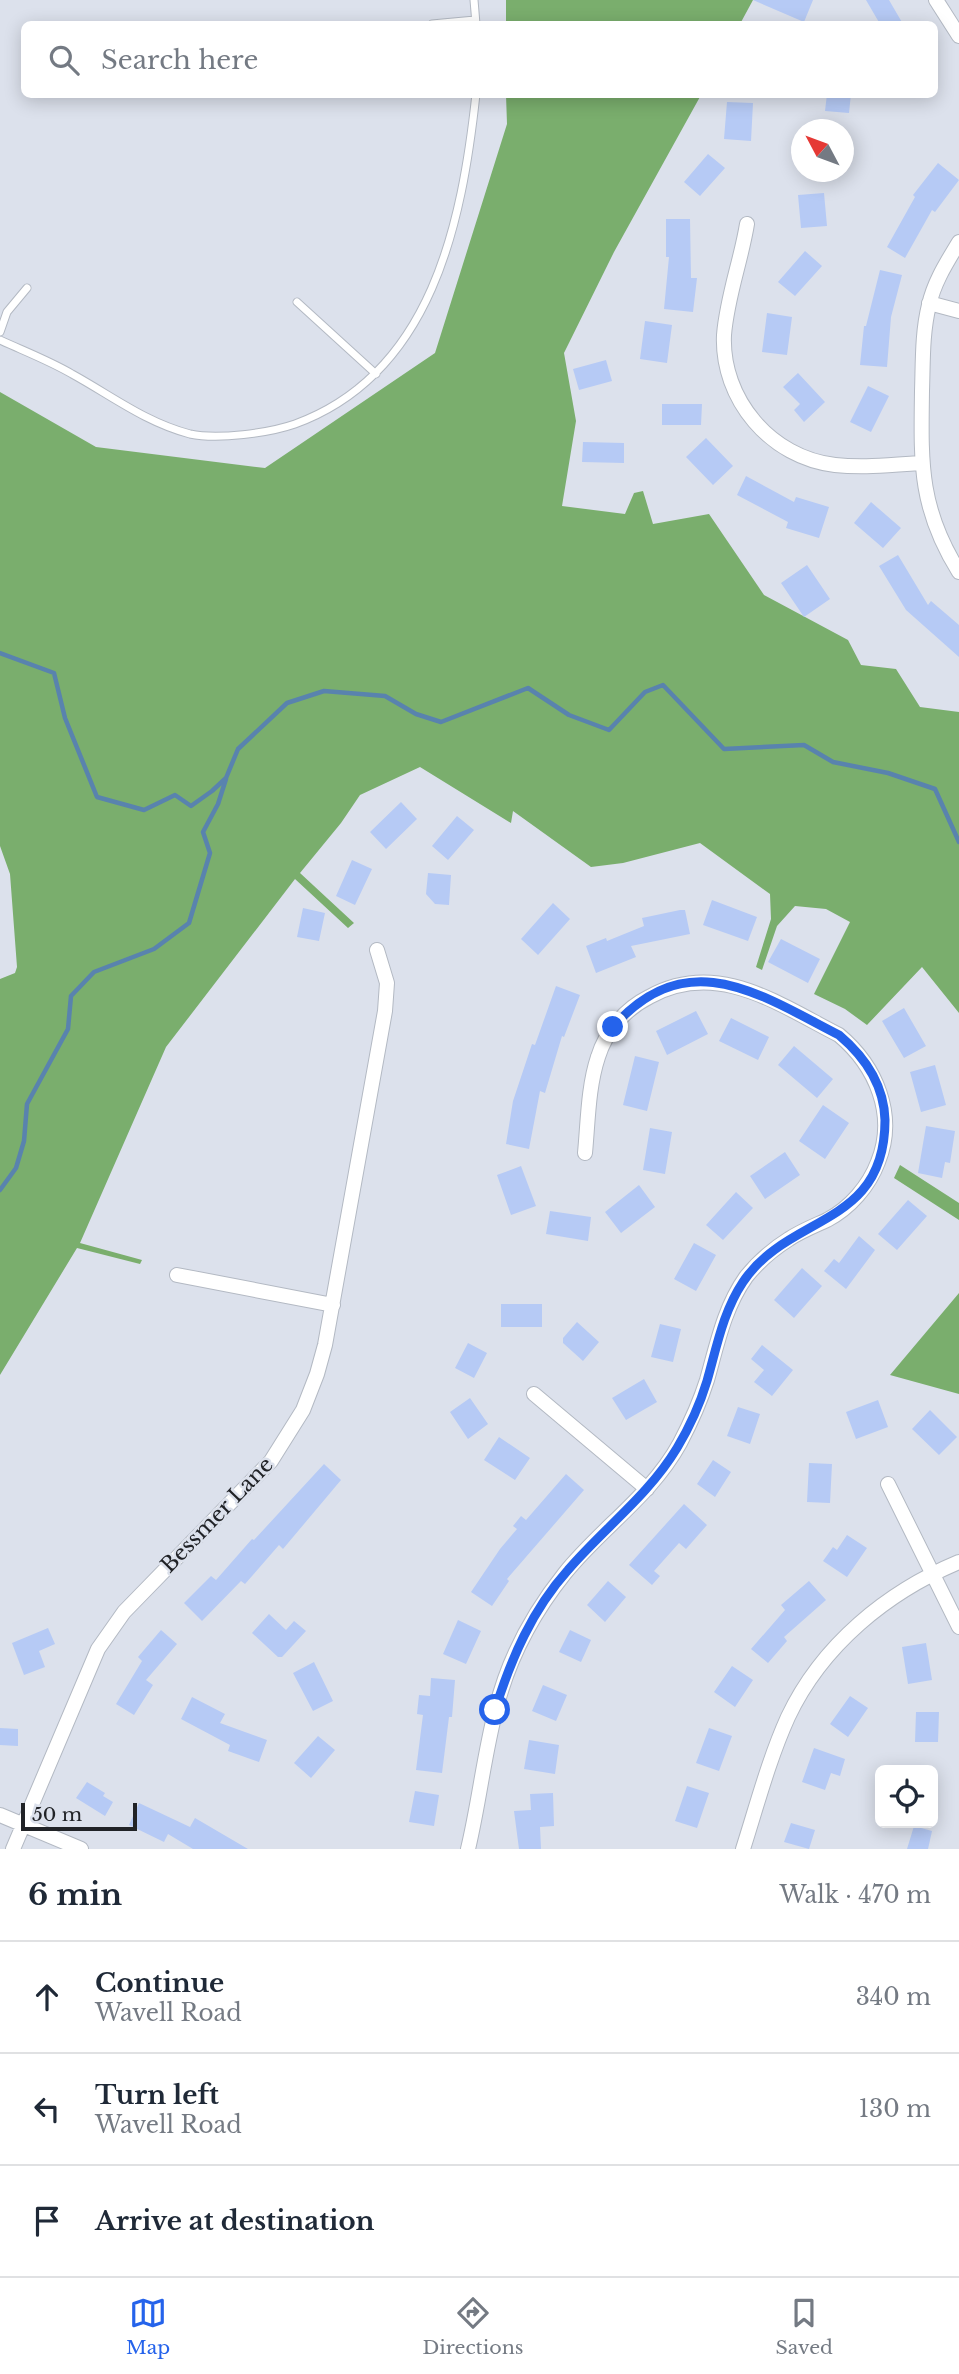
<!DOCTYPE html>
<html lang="en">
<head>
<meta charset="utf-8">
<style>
	:root { --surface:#fff; --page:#f2f2f3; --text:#1f2937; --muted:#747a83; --line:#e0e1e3; --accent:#2563eb }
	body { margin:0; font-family:"Libre Baskerville",serif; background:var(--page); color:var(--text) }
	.controls { position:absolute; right:21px; bottom:21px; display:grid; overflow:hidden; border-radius:10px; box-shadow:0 4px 18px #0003 }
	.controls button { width:63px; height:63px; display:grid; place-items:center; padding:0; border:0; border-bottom:2px solid var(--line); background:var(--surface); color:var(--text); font:35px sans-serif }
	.compass { position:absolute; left:791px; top:119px; width:63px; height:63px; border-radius:50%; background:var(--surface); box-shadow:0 4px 18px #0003; rotate:311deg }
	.scale { position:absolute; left:21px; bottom:18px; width:116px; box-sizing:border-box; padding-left:7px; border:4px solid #212327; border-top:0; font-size:19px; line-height:24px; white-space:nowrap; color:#212327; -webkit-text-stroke:5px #dce1ec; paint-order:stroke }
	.stop { position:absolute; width:21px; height:21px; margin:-16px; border:5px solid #2563eb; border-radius:50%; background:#fff }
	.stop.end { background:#2563eb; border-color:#fff; box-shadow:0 2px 7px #0008 }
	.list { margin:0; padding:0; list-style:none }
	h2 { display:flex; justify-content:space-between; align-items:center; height:91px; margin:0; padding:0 28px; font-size:30px }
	h2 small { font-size:23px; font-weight:400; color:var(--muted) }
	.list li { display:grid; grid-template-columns:46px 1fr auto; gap:21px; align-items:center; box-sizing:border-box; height:112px; padding:0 28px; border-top:2px solid var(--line) }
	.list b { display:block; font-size:26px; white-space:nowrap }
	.list p { margin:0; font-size:23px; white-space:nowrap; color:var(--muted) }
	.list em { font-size:23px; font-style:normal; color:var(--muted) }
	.icon { flex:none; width:38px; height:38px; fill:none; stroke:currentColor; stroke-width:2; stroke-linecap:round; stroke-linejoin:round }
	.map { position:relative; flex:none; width:959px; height:1849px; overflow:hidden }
	.search { position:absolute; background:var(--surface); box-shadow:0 4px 18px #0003; left:21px; right:21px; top:21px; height:77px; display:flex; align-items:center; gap:18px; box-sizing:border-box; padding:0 24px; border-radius:10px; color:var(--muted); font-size:26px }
	.sheet { height:427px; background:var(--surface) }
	nav { display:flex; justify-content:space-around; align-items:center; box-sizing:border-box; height:98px; border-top:2px solid var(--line); background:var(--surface); font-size:19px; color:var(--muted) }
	nav a { display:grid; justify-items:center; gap:4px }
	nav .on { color:var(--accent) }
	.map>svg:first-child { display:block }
</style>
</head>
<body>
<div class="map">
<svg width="959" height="1849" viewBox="0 0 959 1849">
	<rect width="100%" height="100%" fill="#dce1ec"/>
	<path fill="#7aae6d" d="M 506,0 L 753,0 L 740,24 L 506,24 Z
		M 506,95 L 701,95 L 614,252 L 564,353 L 576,421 L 562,506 L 625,514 L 634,493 L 643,491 L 653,524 L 709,514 L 764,595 L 848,640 L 861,665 L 896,669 L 920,707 L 959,712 L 959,1013 L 922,967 L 867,1025 L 845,1009 L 814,994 L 850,922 L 826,909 L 795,906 L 777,926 L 762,970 L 756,967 L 771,919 L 770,894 L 700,843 L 623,863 L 591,867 L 513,811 L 511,823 L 420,767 L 360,795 L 341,823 L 300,873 L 354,923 L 348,928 L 295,879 L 166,1047 L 80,1243 L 142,1260 L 140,1264 L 77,1248 L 0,1375 L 0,979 L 15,973 L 17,967 L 10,874 L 0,846 L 0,392 L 96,447 L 265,468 L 435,353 L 507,124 Z
		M 900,1165 L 959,1203 L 959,1220 L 894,1178 Z
		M 959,1293 L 959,1394 L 890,1375 Z"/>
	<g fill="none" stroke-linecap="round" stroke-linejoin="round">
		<path stroke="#5983ae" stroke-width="4.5" d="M 0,653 L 54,673 L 65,718 L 97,797 L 144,810 L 175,795 L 191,806 L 212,791 L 226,778 L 238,749 L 287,703 L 324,691 L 385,696 L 416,714 L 441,722 L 528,688 L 569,715 L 609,730 L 645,692 L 663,685 L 724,749 L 804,745 L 833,762 L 888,773 L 935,789 L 959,842
			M 0,1190 L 16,1168 L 24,1141 L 27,1104 L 68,1029 L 71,996 L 94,972 L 154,949 L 189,923 L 210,853 L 203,832 L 218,804 L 226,779"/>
	</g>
	<path fill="#b6caf5" d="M 753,0 L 813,0 L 804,22 Z
		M 866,0 L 889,0 L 903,24 L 880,24 Z
		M 827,94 L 851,94 L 849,113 L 825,111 Z
		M 727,102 L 753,103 L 751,141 L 724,139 Z
		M 708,154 L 725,168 L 700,196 L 684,182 Z
		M 938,163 L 959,180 L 935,212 L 932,210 L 905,258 L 887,247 L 915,197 L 913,195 Z
		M 824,193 L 827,226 L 801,228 L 798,195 Z
		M 666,219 L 690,219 L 691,278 L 697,278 L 693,312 L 664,309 L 669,257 L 666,257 Z
		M 805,251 L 822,266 L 795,296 L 778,282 Z
		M 880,270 L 902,275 L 891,317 L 887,367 L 860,365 L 864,326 L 866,326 Z
		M 767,313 L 792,317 L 787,355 L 762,352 Z
		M 645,321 L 672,325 L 667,363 L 640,359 Z
		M 606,360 L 612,381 L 579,390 L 573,369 Z
		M 798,373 L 825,402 L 804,422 L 794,410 L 800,404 L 783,387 Z
		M 868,386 L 889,396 L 871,432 L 850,422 Z
		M 662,404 L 702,404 L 701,425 L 662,425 Z
		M 706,438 L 733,466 L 713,485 L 686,457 Z
		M 583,442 L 624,443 L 624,463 L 582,462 Z
		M 746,476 L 794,502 L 796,497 L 829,507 L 819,538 L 786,528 L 788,522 L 737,495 Z
		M 871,502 L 901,528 L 883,548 L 854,523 Z
		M 898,555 L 928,605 L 931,601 L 959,625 L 959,657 L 906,610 L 879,566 Z
		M 807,565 L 830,599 L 804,617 L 781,583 Z
		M 401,802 L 417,819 L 386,849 L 370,832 Z
		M 457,816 L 474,830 L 448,860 L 432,846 Z
		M 352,860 L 372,869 L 355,905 L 336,896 Z
		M 428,873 L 451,875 L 449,905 L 435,904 L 426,894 Z
		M 712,900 L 757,917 L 748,941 L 703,925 Z
		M 553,903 L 570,919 L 538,955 L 521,939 Z
		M 303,908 L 325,913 L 319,941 L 297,937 Z
		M 680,910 L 685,910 L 690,934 L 631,946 L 636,957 L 596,973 L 586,946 L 606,938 L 607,941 L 644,926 L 642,918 Z
		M 781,939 L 820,959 L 808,983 L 768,962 Z
		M 556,986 L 580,995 L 564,1037 L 562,1036 L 545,1093 L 540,1091 L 529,1149 L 506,1144 L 513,1101 L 532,1044 L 535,1045 Z
		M 904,1008 L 926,1046 L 904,1058 L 882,1021 Z
		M 696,1011 L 708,1034 L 667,1055 L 656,1031 Z
		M 731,1018 L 769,1037 L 758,1060 L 719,1041 Z
		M 794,1046 L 833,1079 L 817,1098 L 778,1065 Z
		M 635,1056 L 659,1062 L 647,1111 L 623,1105 Z
		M 935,1065 L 946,1105 L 921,1112 L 910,1072 Z
		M 823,1105 L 849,1123 L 825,1159 L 799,1141 Z
		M 926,1126 L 955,1131 L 950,1163 L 945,1162 L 942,1178 L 918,1173 Z
		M 650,1128 L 672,1132 L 665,1174 L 643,1170 Z
		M 785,1152 L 800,1175 L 765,1199 L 750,1176 Z
		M 521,1166 L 536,1206 L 511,1215 L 497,1175 Z
		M 639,1185 L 655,1207 L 621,1233 L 605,1212 Z
		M 736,1192 L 753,1208 L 723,1240 L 706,1225 Z
		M 908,1200 L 927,1216 L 897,1250 L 878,1234 Z
		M 550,1211 L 591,1217 L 588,1241 L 546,1234 Z
		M 859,1236 L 875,1250 L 846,1289 L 824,1271 L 834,1259 L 839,1263 Z
		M 694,1243 L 716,1255 L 696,1291 L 674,1279 Z
		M 802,1268 L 822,1286 L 794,1318 L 774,1300 Z
		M 501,1304 L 542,1304 L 542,1327 L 501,1327 Z
		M 577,1322 L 599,1342 L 583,1361 L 563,1343 L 563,1338 Z
		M 660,1324 L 681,1329 L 673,1362 L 651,1357 Z
		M 468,1343 L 487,1353 L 474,1378 L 455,1368 Z
		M 762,1345 L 793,1370 L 772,1396 L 754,1382 L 764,1370 L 751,1359 Z
		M 644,1379 L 657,1402 L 626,1420 L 612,1398 Z
		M 470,1398 L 488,1424 L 468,1439 L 450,1412 Z
		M 878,1400 L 888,1427 L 856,1439 L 846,1412 Z
		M 738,1407 L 760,1414 L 750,1444 L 727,1436 Z
		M 930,1410 L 957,1437 L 939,1455 L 912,1429 Z
		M 499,1437 L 530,1458 L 515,1480 L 484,1460 Z
		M 713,1460 L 731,1472 L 715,1497 L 697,1484 Z
		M 809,1463 L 832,1464 L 830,1503 L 807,1502 Z
		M 324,1464 L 341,1480 L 283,1549 L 279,1545 L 245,1584 L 241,1581 L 202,1621 L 184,1603 L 211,1576 L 216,1580 L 252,1539 L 254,1540 Z
		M 566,1474 L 584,1490 L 507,1579 L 509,1581 L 492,1606 L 471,1592 L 500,1549 L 517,1529 L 513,1526 L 521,1516 L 526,1520 Z
		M 684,1504 L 707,1525 L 686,1549 L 679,1543 L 654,1571 L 660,1576 L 652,1585 L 629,1565 Z
		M 847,1535 L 867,1548 L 847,1577 L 823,1561 L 833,1547 L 837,1550 Z
		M 608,1581 L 626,1597 L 605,1622 L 587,1605 Z
		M 809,1581 L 826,1600 L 784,1637 L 787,1641 L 768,1663 L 751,1649 L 785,1610 L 781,1605 Z
		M 269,1614 L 286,1630 L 294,1621 L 306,1631 L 282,1657 L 278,1657 L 252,1633 Z
		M 458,1620 L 481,1631 L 466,1664 L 443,1654 Z
		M 48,1628 L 55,1644 L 39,1651 L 45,1667 L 24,1675 L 12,1643 Z
		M 161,1630 L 177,1644 L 146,1680 L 153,1685 L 134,1715 L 116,1704 L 142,1661 L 138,1657 Z
		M 570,1630 L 591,1640 L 581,1662 L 559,1652 Z
		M 926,1643 L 932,1680 L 908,1684 L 902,1647 Z
		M 314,1662 L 333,1701 L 313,1711 L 293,1673 Z
		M 732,1666 L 753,1680 L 735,1707 L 714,1692 Z
		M 431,1678 L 455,1680 L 452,1717 L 449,1717 L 442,1773 L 416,1770 L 423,1715 L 417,1714 L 419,1695 L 430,1696 Z
		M 543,1685 L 567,1695 L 556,1721 L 532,1711 Z
		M 850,1696 L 868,1708 L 848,1737 L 830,1724 Z
		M 192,1697 L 225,1714 L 220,1723 L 267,1740 L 259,1762 L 228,1751 L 230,1745 L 181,1719 Z
		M 916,1712 L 939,1712 L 938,1742 L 915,1742 Z
		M 0,1728 L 18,1729 L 18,1746 L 0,1745 Z
		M 709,1728 L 732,1736 L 719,1771 L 696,1763 Z
		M 318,1736 L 335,1750 L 311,1778 L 294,1763 Z
		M 529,1740 L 559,1745 L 555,1774 L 524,1769 Z
		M 814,1748 L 845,1759 L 840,1776 L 831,1773 L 825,1790 L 802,1782 Z
		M 87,1782 L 105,1793 L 103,1796 L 113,1802 L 105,1816 L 76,1798 Z
		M 687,1786 L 709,1793 L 697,1828 L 675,1821 Z
		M 415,1791 L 439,1795 L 434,1826 L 409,1822 Z
		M 553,1793 L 554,1826 L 540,1827 L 541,1849 L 519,1849 L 514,1811 L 531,1810 L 530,1794 Z
		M 139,1803 L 190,1827 L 195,1818 L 248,1849 L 193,1849 L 168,1834 L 164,1842 L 129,1825 Z
		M 791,1823 L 815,1830 L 809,1849 L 784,1842 Z
		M 914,1826 L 932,1831 L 928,1849 L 907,1849 Z"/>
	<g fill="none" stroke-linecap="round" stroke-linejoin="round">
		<defs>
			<path id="lane" d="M 474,0 L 476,24
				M 432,24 L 475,20
				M 297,302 L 376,374
				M 0,332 L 7,312 L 27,288
				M 0,340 C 24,351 50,361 72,374 C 112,396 145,422 190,434 C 218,440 269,433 295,424 C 432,374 462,223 476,94"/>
			<path id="street" d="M 936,0 L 959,36
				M 747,224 C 741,261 727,297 724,335 C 721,399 771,458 835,465 C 863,468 893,465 921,463
				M 959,242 C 947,262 934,282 929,305 C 922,333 923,362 922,391 C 921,463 919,508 959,572
				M 929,303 L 959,311
				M 177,1275 L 333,1305
				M 534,1394 L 647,1489
				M 888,1484 L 959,1627
				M 0,1815 L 81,1849
				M 13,1849 L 98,1649 L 124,1612 L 271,1461 L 303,1410 L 317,1374 L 325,1345 L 385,1011 L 387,983 L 377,950
				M 468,1849 C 479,1803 484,1755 496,1709 C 508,1660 533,1613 565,1573 C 601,1528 651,1496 680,1443 C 690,1424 700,1402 707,1380 C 717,1345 724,1308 746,1277 C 758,1262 773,1249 789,1239 C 801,1231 814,1226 827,1220 C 850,1208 869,1186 878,1162 C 897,1115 876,1066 839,1035 C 778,1004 717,959 649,997 C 625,1009 606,1031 598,1057 C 588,1087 588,1122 585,1153
				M 743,1849 C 757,1805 769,1759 788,1717 C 822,1645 887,1592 959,1562"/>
		</defs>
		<use href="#lane" stroke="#b3b9c3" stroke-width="9"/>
		<use href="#street" stroke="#b3b9c3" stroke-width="16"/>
		<use href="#lane" stroke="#fff" stroke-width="7"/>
		<use href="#street" stroke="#fff" stroke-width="14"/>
	</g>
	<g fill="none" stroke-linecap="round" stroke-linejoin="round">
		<path stroke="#2563eb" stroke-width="9" d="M 495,1710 C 511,1659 532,1610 568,1570 C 604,1528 648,1496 677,1448 C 689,1428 700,1404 707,1381 C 717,1346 723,1312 743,1282 C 789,1213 885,1228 885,1120 C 884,1085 865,1057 839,1035 C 759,994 687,943 613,1027"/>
	</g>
	<g text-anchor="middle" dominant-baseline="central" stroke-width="5" stroke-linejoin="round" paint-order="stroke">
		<g font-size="21" fill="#212327" stroke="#dce1ec">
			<text transform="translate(217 1515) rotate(-46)">Bessmer Lane</text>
		</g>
	</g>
</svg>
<div class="controls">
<button><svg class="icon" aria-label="locate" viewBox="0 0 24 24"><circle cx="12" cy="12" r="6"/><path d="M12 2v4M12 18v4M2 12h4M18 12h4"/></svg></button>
</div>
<svg class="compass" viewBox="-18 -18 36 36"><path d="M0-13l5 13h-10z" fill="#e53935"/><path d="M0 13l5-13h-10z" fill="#747a83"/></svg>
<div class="scale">50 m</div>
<div class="stop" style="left:495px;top:1710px"></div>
<div class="stop end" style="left:613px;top:1027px"></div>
<div class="search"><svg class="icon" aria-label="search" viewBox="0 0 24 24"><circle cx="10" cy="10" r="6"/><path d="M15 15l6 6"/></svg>Search here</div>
</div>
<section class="sheet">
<h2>6 min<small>Walk · 470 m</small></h2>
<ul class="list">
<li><svg class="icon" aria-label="ahead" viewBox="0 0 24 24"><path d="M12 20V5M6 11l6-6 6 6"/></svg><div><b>Continue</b><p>Wavell Road</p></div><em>340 m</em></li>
<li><svg class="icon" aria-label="left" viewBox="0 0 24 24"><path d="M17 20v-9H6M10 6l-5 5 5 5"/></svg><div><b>Turn left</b><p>Wavell Road</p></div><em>130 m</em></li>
<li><svg class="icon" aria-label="arrive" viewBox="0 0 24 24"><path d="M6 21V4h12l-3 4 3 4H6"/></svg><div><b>Arrive at destination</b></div></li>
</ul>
</section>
<nav>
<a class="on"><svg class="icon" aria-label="map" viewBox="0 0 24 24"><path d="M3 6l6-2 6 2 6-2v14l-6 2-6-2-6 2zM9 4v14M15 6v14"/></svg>Map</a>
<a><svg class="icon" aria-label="directions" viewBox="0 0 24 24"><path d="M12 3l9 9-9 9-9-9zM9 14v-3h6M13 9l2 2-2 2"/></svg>Directions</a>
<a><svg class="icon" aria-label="saved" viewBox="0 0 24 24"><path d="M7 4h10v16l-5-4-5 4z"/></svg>Saved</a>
</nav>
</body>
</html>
